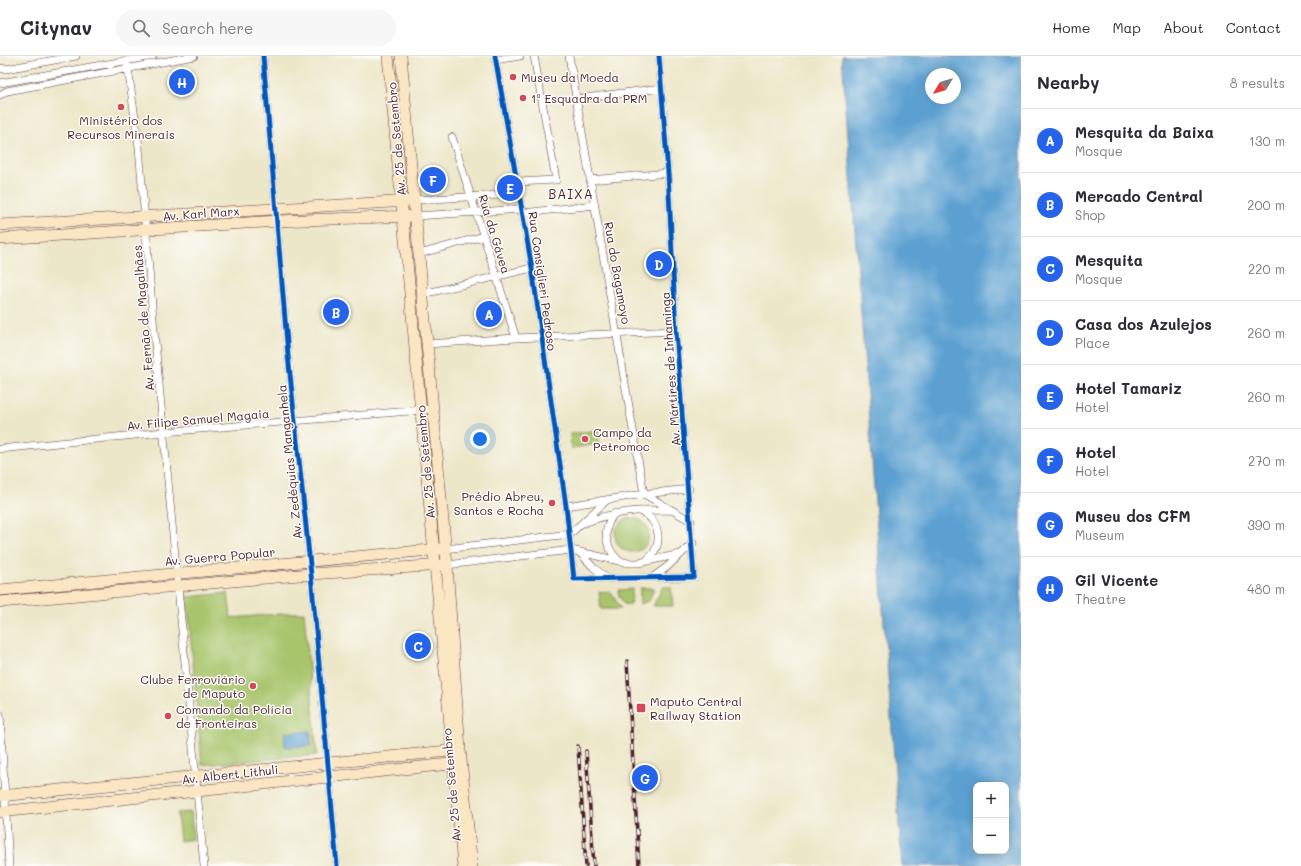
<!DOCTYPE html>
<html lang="en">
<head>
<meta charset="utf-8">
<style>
	:root { --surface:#fff; --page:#f7f7f7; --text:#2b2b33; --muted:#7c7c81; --line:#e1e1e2; --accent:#2563eb }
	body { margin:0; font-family:Mali,sans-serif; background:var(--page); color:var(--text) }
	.controls { position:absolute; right:12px; bottom:12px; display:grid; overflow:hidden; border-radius:8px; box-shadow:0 2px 10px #0003 }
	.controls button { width:36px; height:36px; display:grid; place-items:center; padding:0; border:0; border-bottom:1px solid var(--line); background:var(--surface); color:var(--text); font:20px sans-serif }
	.compass { position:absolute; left:925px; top:12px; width:36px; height:36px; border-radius:50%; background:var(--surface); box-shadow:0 2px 10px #0003; rotate:232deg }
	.you { position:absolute; left:480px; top:383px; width:14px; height:14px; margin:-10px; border:3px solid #fff; border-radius:50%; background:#1a73e8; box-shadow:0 0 0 6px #1a73e833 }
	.badge { display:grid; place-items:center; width:26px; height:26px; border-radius:50%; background:var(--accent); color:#fff; font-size:13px; font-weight:700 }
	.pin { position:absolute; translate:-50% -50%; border:2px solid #fff; box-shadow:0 1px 4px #0006 }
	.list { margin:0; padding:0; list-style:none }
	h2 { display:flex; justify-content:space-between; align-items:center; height:52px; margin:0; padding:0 16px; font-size:17px }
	h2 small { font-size:13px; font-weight:400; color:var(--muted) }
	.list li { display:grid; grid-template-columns:26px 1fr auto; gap:12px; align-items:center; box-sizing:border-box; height:64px; padding:0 16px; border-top:1px solid var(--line) }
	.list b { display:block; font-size:15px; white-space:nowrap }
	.list p { margin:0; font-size:13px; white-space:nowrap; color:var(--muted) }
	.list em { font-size:13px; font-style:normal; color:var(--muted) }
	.icon { flex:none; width:22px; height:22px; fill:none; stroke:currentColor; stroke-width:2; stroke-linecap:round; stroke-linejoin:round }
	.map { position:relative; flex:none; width:1021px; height:810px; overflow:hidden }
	header { display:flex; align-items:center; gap:24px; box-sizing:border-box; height:56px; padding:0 20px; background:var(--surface); border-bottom:1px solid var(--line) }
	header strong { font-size:19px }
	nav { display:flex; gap:22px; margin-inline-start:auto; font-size:14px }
	.search { width:280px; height:36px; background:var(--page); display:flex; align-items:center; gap:10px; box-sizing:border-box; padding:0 14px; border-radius:22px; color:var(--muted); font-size:15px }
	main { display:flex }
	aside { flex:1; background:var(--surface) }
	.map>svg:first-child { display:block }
</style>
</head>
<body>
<header>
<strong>Citynav</strong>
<div class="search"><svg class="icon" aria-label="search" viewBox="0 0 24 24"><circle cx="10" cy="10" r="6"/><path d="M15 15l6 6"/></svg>Search here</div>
<nav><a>Home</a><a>Map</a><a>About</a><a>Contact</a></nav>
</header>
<main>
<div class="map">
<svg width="1021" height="810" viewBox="0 0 1021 810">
	<rect width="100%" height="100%" fill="#fdfcf7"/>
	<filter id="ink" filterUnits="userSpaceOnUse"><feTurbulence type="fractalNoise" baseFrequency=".025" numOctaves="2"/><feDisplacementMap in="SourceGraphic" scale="8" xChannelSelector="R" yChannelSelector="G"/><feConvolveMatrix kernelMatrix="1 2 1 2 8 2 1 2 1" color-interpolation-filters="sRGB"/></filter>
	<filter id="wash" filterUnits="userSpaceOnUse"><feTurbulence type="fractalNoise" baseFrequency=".012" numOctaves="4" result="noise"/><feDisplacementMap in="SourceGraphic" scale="16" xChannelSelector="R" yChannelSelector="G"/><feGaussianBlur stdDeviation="0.9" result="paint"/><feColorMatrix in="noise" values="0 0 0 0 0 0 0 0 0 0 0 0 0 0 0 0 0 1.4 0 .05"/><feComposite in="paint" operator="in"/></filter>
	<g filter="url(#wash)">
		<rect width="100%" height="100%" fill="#ede7c9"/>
		<path fill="#a8c56c" stroke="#79724c" d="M 598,374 L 600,388 L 571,392 L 570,378 Z
			M615 479a17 17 0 1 1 34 0a17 17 0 1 1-34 0Z
			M 663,531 L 671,531 L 673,550 L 653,550 Z
			M 640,532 L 654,532 L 649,545 L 640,548 Z
			M 632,533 L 631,549 L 624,548 L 619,540 L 618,534 Z
			M 610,535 L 621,553 L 601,553 L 599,536 Z
			M 228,537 L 231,562 L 304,556 L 317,699 L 202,709 L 187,541 Z
			M 191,756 L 193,783 L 180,785 L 177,757 Z"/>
		<path fill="#5ca0d1" stroke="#53607e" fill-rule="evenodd" d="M 842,0 L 1021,0 L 1021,810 L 902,810 ZM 931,18 L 955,18 L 955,42 L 931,42 ZM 976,729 L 1006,729 L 1006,795 L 976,795 Z
			M 310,675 L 311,690 L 285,691 L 284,677 Z"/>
	</g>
	<g filter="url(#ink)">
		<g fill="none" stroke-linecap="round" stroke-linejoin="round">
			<defs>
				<path id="street" d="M 263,0 L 288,299 L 311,518 L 337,810
					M 495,0 L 532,212 L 566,450 L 574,523 L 694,521 L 676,275 L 668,117 L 659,0
					M 569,0 L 644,438 L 691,465
					M 495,4 L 520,0
					M 127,5 L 139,91 L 154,275 L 204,810
					M 0,12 L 6,13 L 76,0
					M 0,27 L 153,0
					M 0,39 L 7,35 L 194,0
					M 577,43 L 662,32
					M 452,81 L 516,282
					M 590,124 L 668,117
					M 517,126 L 556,124 L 534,0
					M 414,144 L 519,138
					M 523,157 L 595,149
					M 416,160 L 522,153
					M 419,198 L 484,180
					M 423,238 L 532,212
					M 427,288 L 516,282 L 676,275
					M 0,393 L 164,376 L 433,353
					M 566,450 L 644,438 L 689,433
					M 640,455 C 660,464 665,489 647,504
					M 615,457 C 601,473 605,491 619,505
					M 584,467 C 615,455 640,454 672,454
					M 445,493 L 570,478 L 607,444
					M 581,498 L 593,511 L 608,523
					M 447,509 L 571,494 L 628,507 L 638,507 L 681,498
					M 653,521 L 667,511 L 693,487
					M 0,659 L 9,810"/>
				<path id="secondary" d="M 388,0 L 463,810
					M 401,0 L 447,509 L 460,694 L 472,810
					M 0,169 L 409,145
					M 0,183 L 278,165 L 411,160
					M 0,534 L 441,493
					M 0,546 L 311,518 L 442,509
					M 0,740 L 458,694
					M 0,756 L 459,707"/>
			</defs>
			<use href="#street" stroke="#623d43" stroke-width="8"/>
			<use href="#secondary" stroke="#623d43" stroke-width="12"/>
			<use href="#street" stroke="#fff" stroke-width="7"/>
			<use href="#secondary" stroke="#fbe6c3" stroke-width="11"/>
			<defs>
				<path id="rail" d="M 627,605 L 639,810
					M 578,690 L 586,810
					M 586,695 L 594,810"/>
			</defs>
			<use href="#rail" stroke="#4a1f2b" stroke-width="3.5"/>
			<use href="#rail" stroke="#fdfcf7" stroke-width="2" stroke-dasharray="6" stroke-linecap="butt"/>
			<defs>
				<path id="cycleway" d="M 263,0 L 288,299 L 311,518 L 337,810
					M 495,0 L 532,212 L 566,450 L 574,523 L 694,521 L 676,275 L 668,117 L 659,0"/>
			</defs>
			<use href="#cycleway" stroke="#fdfcf7" stroke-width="8"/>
			<use href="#cycleway" stroke="#0057b8" stroke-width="5"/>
		</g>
	</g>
	<g fill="#d1495b" stroke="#fdfcf7" stroke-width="1.5">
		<circle cx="513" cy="21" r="4"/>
		<circle cx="523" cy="42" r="4"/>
		<circle cx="121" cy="51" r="4"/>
		<circle cx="585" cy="383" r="4"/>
		<circle cx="552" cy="447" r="4"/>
		<circle cx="253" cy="630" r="4"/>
		<rect x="636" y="647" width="10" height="10" rx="2"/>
		<circle cx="168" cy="660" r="4"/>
	</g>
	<g text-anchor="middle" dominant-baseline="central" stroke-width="3" stroke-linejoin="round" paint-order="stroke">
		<g font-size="12" fill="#4a1f2b" stroke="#fdfcf7" text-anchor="start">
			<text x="521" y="21">Museu da Moeda</text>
			<text x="531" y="42">1ª Esquadra da PRM</text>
			<text x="121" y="64" text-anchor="middle">Ministério dos<tspan x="121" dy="14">Recursos Minerais</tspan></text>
			<text x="593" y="376">Campo da<tspan x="593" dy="14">Petromoc</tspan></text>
			<text x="544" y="440" text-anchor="end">Prédio Abreu,<tspan x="544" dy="14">Santos e Rocha</tspan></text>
			<text x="245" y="623" text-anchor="end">Clube Ferroviário<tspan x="245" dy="14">de Maputo</tspan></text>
			<text x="650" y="645">Maputo Central<tspan x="650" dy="14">Railway Station</tspan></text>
			<text x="176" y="653">Comando da Polícia<tspan x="176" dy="14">de Fronteiras</tspan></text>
		</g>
		<g font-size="12" fill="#4a1f2b" stroke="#fdfcf7">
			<text transform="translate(396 83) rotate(-95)">Av. 25 de Setembro</text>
			<text transform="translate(201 157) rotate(-4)">Av. Karl Marx</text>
			<text transform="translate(495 178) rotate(73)">Rua da Gávea</text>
			<text transform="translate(618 217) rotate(80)">Rua do Bagamoyo</text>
			<text transform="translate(543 225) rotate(82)">Rua Consiglieri Pedroso</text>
			<text transform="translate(143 262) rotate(-95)">Av. Fernão de Magalhães</text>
			<text transform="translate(670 313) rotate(-94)">Av. Mártires de Inhaminga</text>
			<text transform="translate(198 363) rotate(-5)">Av. Filipe Samuel Magaia</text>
			<text transform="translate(289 406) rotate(-96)">Av. Zedéquias Manganhela</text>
			<text transform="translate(425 406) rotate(-95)">Av. 25 de Setembro</text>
			<text transform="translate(220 500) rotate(-5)">Av. Guerra Popular</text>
			<text transform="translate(230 718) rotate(-6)">Av. Albert Lithuli</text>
			<text transform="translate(451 729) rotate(-95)">Av. 25 de Setembro</text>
		</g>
		<g font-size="13" letter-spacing="1" fill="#4a1f2b" stroke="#fdfcf7">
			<text x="571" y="137">BAIXA</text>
		</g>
	</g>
</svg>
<div class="controls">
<button>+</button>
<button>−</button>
</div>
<svg class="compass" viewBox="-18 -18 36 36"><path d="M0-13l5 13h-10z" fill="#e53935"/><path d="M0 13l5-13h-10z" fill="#7c7c81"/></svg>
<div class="you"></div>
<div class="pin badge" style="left:489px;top:258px">A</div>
<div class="pin badge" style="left:336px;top:256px">B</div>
<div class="pin badge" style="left:418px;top:590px">C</div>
<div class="pin badge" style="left:659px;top:208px">D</div>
<div class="pin badge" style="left:510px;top:132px">E</div>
<div class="pin badge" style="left:433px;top:124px">F</div>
<div class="pin badge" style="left:645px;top:722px">G</div>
<div class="pin badge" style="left:182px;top:26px">H</div>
</div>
<aside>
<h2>Nearby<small>8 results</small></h2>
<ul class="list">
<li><span class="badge">A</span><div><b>Mesquita da Baixa</b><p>Mosque</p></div><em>130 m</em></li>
<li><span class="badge">B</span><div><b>Mercado Central</b><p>Shop</p></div><em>200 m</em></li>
<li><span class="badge">C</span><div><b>Mesquita</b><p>Mosque</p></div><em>220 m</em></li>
<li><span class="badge">D</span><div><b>Casa dos Azulejos</b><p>Place</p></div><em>260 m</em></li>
<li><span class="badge">E</span><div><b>Hotel Tamariz</b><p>Hotel</p></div><em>260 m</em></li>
<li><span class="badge">F</span><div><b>Hotel</b><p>Hotel</p></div><em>270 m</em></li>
<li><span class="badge">G</span><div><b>Museu dos CFM</b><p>Museum</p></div><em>390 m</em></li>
<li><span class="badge">H</span><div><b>Gil Vicente</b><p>Theatre</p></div><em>480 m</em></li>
</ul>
</aside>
</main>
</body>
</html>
